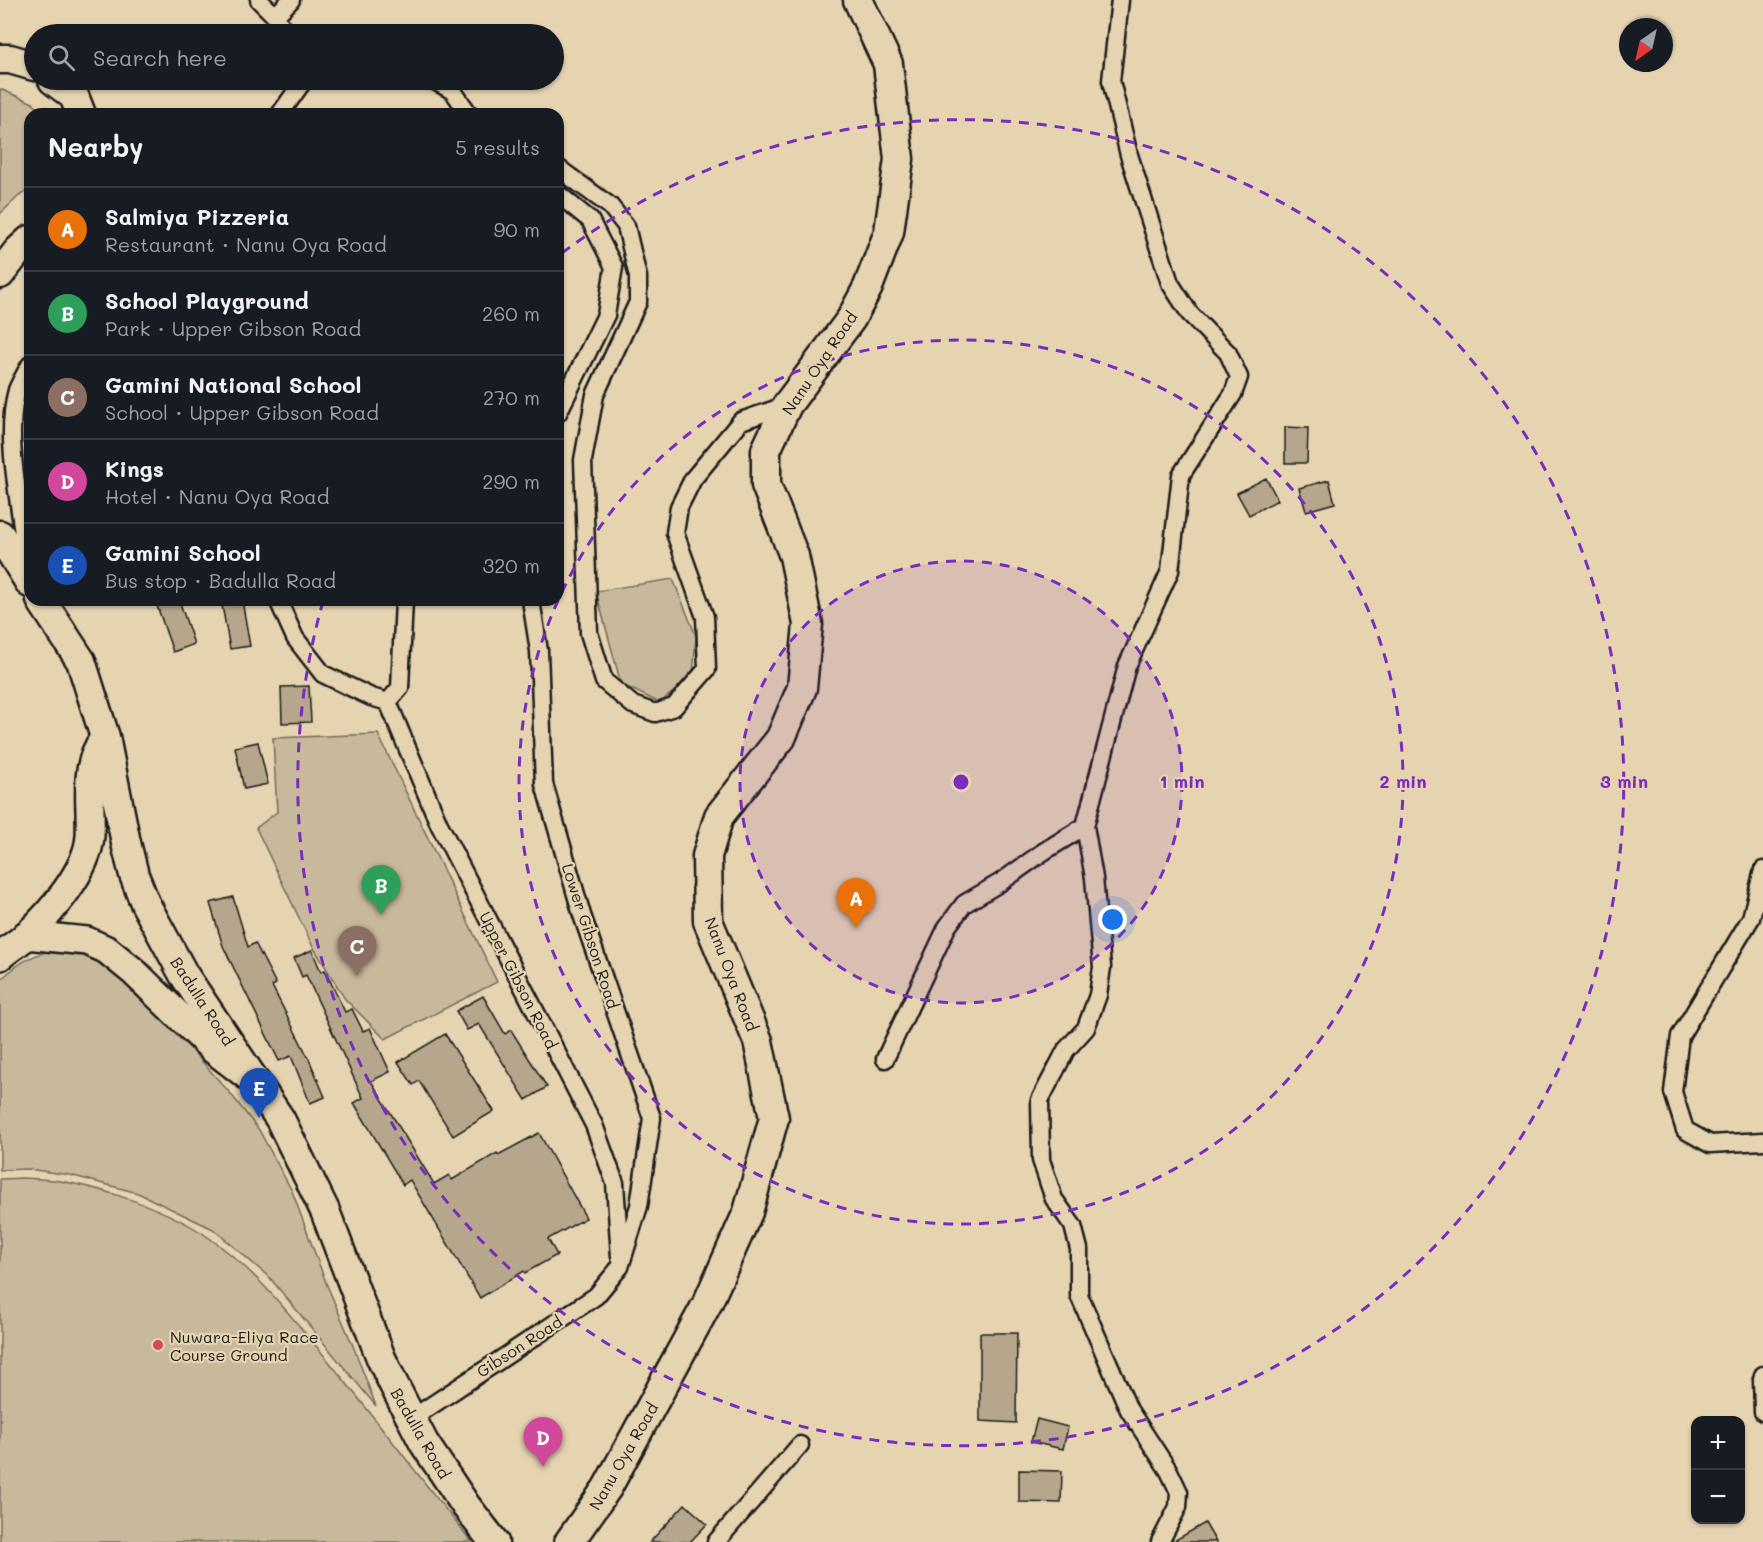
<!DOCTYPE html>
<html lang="en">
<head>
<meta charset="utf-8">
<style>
	:root { --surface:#171b24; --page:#242831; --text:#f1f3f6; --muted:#9ea1a6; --line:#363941; --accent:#d1495b }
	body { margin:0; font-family:Mali,sans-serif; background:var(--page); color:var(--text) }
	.controls { position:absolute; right:18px; bottom:18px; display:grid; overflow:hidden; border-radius:12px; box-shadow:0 2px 4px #0004 }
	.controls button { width:54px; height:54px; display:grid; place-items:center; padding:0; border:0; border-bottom:2px solid var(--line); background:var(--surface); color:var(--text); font:30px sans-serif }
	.compass { position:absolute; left:1619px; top:18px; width:54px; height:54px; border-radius:50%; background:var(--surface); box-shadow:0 2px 4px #0004; rotate:214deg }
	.you { position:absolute; left:1113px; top:920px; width:21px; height:21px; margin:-15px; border:4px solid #fff; border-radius:50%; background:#1a73e8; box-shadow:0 0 0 9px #1a73e833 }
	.badge { display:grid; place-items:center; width:39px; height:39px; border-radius:50%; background:var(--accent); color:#fff; font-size:20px; font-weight:700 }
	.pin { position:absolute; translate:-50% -50px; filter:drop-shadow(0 2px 3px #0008) }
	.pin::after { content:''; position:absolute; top:32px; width:21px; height:18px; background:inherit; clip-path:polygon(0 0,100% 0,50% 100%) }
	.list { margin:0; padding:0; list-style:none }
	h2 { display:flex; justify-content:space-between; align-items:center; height:78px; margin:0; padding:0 24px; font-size:26px }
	h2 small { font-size:20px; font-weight:400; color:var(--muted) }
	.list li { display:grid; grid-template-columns:39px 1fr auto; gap:18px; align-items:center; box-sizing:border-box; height:84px; padding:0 24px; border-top:2px solid var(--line) }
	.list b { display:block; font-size:22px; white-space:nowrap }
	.list p { margin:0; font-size:20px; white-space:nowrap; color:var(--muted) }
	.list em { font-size:20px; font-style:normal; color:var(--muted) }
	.icon { flex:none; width:33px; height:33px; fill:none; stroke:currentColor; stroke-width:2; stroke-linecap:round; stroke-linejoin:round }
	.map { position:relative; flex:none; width:1763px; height:1542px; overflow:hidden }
	.search { position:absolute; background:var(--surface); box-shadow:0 2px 4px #0004; left:24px; top:24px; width:540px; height:66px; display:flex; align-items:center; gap:15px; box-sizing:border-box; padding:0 21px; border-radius:33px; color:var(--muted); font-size:22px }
	.panel { position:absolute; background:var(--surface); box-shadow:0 2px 4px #0004; left:24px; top:108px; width:540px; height:498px; border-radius:18px }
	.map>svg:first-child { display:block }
</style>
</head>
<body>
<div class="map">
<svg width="1763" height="1542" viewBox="0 0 1763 1542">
	<rect width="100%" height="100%" fill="#e6d4b1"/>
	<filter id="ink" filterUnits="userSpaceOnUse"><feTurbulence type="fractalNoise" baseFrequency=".0167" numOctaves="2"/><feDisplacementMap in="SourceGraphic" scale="12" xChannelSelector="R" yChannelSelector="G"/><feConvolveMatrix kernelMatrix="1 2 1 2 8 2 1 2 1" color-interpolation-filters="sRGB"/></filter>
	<g filter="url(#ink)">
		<path fill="#c9b99c" stroke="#726a5c" stroke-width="1.5" d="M 0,89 L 33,103 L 43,114 L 30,114 L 30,189 L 19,196 L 0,214 Z
			M 673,579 L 696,636 L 693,675 L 660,703 L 621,684 L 596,591 Z
			M 378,734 L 497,982 L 385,1039 L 345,999 L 312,945 L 256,828 L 277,812 L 273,738 Z
			M 61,948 L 84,951 L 109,965 L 173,1029 L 230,1093 L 259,1130 L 292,1191 L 326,1283 L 354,1348 L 376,1406 L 270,1278 L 213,1229 L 138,1193 L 70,1175 L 27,1169 L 0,1170 L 0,980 C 21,961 33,954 61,948 Z
			M 23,1178 C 35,1179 48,1179 60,1181 C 106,1189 170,1210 208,1237 C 251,1267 283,1306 316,1346 C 370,1410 419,1478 472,1542 L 0,1542 L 0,1179 Z"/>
		<path fill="#b5a68c" stroke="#1c1c1c" stroke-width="1.5" d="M 1285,427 L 1308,428 L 1307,463 L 1285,463 Z
			M 1266,478 L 1278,500 L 1249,515 L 1237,493 Z
			M 1329,480 L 1335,503 L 1306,511 L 1299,488 Z
			M 155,600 L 179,600 L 194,644 L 173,652 Z
			M 221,600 L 242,600 L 250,646 L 230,649 Z
			M 309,686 L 311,722 L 282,723 L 281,687 Z
			M 258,742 L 268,784 L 244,789 L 235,747 Z
			M 233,897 L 248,947 L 255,943 L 276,984 L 272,986 L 309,1059 L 325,1097 L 310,1103 L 291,1056 L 279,1061 L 223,946 L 210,903 Z
			M 312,950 L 321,972 L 325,970 L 345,1012 L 352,1009 L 363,1031 L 370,1028 L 390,1072 L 371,1081 L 434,1184 L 449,1175 L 452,1180 L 497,1153 L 498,1155 L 539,1133 L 586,1218 L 548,1239 L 557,1255 L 525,1273 L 524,1271 L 480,1298 L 410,1180 L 403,1185 L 354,1103 L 363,1098 L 306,975 L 302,977 L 294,958 Z
			M 483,996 L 505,1034 L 511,1030 L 547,1087 L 526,1100 L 479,1024 L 467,1030 L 456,1011 Z
			M 445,1034 L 494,1111 L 453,1136 L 419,1081 L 413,1085 L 398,1062 Z
			M 980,1333 L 1017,1333 L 1016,1423 L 980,1421 Z
			M 1037,1419 L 1068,1427 L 1063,1449 L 1031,1442 Z
			M 1019,1470 L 1062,1471 L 1061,1503 L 1019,1502 Z
			M 685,1504 L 707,1524 L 690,1542 L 650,1542 Z
			M 1205,1523 L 1216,1542 L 1172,1542 Z"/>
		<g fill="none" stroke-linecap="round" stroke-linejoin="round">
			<defs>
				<path id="minor" d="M 259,0 L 275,16 L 287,34
					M 275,16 L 291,0
					M 433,80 L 453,91 L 469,114
					M 280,114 L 304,80
					M 558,168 L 610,206 L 626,226 L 638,277 L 638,302 L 595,395 L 583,460 L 589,633 L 604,681 L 633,705 L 655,713 L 674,707 L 707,669 L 705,617 L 675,533 L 679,507 L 693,479 L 741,421 L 787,405
					M 558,194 L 590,220 L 614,267 L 606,315 L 558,413
					M 26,570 C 25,513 2,446 17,390 C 20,382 26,373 30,365
					M 278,600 L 295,638 L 323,674 L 371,697 L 388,702
					M 388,702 L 439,824 L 594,1125 L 615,1183 L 620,1257
					M 388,702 L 400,688 L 404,600
					M 1085,826 L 1094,878 L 1102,967 L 1098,995 L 1086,1028 L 1066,1050 L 1040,1100 L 1041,1160 L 1054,1199 L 1073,1226 L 1079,1249 L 1079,1295 L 1129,1410 L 1169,1471 L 1179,1492 L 1178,1507 L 1160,1542
					M 1763,870 L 1751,918 L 1680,1036 L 1673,1092 L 1685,1130 L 1710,1144 L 1763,1141
					M 885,1059 L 947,927 L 964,904 L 1001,882 L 1043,852 L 1085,826 L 1127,666 L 1170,571 L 1181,475 L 1233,394 L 1239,377 L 1228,353 L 1190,314 L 1170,283 L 1129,155 L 1111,81 L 1120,0
					M 1763,1375 L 1762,1379 L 1763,1412
					M 411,1419 L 596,1296 L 620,1267 L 639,1206 L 652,1118 L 582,915 L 544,784 L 539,651 L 531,600
					M 716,1542 L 800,1445"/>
				<path id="primary" d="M 26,935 L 87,941 L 107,950 L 134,972 L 214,1050 L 249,1077
					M 0,956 C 8,949 18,943 26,936 C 50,914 88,870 90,836 C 92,801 82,767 105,737"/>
				<path id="trunk" d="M 0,59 L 10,59 L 34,66
					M 53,80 L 74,96 L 81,114
					M 0,274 L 18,251 L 30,240
					M 0,535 L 30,583
					M 41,600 L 81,661 L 105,737 L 126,843 L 134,875 L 145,903 L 184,975 L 280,1119 L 325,1211 L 381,1358 L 394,1385 L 424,1443 L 466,1506 L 494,1542
					M 569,1542 L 607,1488 L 707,1304 L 748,1212 L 774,1118 L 758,1041 L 708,921 L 707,856 L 719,816 L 781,738 L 802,688 L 808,624 L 794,556 L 766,485 L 766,450 L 787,405 L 851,319 L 868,287 L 889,232 L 899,159 L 888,64 L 858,0"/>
			</defs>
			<use href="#minor" stroke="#1c1c1c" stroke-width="21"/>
			<use href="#primary" stroke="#1c1c1c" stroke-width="32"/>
			<use href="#trunk" stroke="#1c1c1c" stroke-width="33"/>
			<use href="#minor" stroke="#e6d4b1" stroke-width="16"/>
			<use href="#primary" stroke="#e6d4b1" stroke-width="27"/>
			<use href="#trunk" stroke="#e6d4b1" stroke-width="28"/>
		</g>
	</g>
	<circle cx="961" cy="782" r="221" fill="#7b2cbf" fill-opacity=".12"/>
	<g fill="none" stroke="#7b2cbf" stroke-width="3" stroke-dasharray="10 8">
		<circle cx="961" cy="782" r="221"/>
		<circle cx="961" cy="782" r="442"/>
		<path d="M562 253A663 663 0 1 1 322 605"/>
	</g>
	<circle fill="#d1495b" stroke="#e6d4b1" stroke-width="2" cx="158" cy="1345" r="6"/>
	<g text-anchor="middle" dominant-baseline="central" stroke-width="4.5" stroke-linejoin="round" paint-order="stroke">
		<g font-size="16" fill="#1c1c1c" stroke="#e6d4b1">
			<text transform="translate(819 363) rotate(-56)">Nanu Oya Road</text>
			<text transform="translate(591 936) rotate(72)">Lower Gibson Road</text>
			<text transform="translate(732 974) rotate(69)">Nanu Oya Road</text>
			<text transform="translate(519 980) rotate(63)">Upper Gibson Road</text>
			<text transform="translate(203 1001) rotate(57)">Badulla Road</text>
			<text transform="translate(519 1346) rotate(-33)">Gibson Road</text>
			<text transform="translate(421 1433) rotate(60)">Badulla Road</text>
			<text transform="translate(623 1456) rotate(-60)">Nanu Oya Road</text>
		</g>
		<g font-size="16" fill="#1c1c1c" stroke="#e6d4b1" text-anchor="start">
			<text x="170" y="1336">Nuwara-Eliya Race<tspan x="170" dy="18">Course Ground</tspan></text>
		</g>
	</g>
	<circle cx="961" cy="782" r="9" fill="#7b2cbf" stroke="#e6d4b1" stroke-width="3"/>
	<g font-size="18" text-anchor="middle" font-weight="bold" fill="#7b2cbf" stroke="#e6d4b1" stroke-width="4.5" stroke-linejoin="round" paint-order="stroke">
		<text x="1182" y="788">1 min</text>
		<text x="1403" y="788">2 min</text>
		<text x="1624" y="788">3 min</text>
	</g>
</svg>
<div class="controls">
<button>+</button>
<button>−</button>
</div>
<svg class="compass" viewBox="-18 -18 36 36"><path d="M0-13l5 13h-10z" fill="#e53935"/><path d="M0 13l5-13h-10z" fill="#9ea1a6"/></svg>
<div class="you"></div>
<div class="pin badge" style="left:856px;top:928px;background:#e8710a">A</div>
<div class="pin badge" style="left:381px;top:915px;background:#2e9e5b">B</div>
<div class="pin badge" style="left:357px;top:976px;background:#8d6e63">C</div>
<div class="pin badge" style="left:543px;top:1467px;background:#d1479c">D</div>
<div class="pin badge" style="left:259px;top:1118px;background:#1a4fb4">E</div>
<div class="search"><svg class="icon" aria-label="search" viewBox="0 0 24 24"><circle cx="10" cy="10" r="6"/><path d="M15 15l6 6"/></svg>Search here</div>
<section class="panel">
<h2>Nearby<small>5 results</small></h2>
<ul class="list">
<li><span class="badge" style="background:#e8710a">A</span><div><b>Salmiya Pizzeria</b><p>Restaurant · Nanu Oya Road</p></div><em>90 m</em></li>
<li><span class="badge" style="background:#2e9e5b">B</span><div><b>School Playground</b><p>Park · Upper Gibson Road</p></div><em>260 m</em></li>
<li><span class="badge" style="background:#8d6e63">C</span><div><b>Gamini National School</b><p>School · Upper Gibson Road</p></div><em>270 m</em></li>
<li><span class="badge" style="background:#d1479c">D</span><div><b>Kings</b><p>Hotel · Nanu Oya Road</p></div><em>290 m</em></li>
<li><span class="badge" style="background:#1a4fb4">E</span><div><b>Gamini School</b><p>Bus stop · Badulla Road</p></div><em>320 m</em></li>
</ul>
</section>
</div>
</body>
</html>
